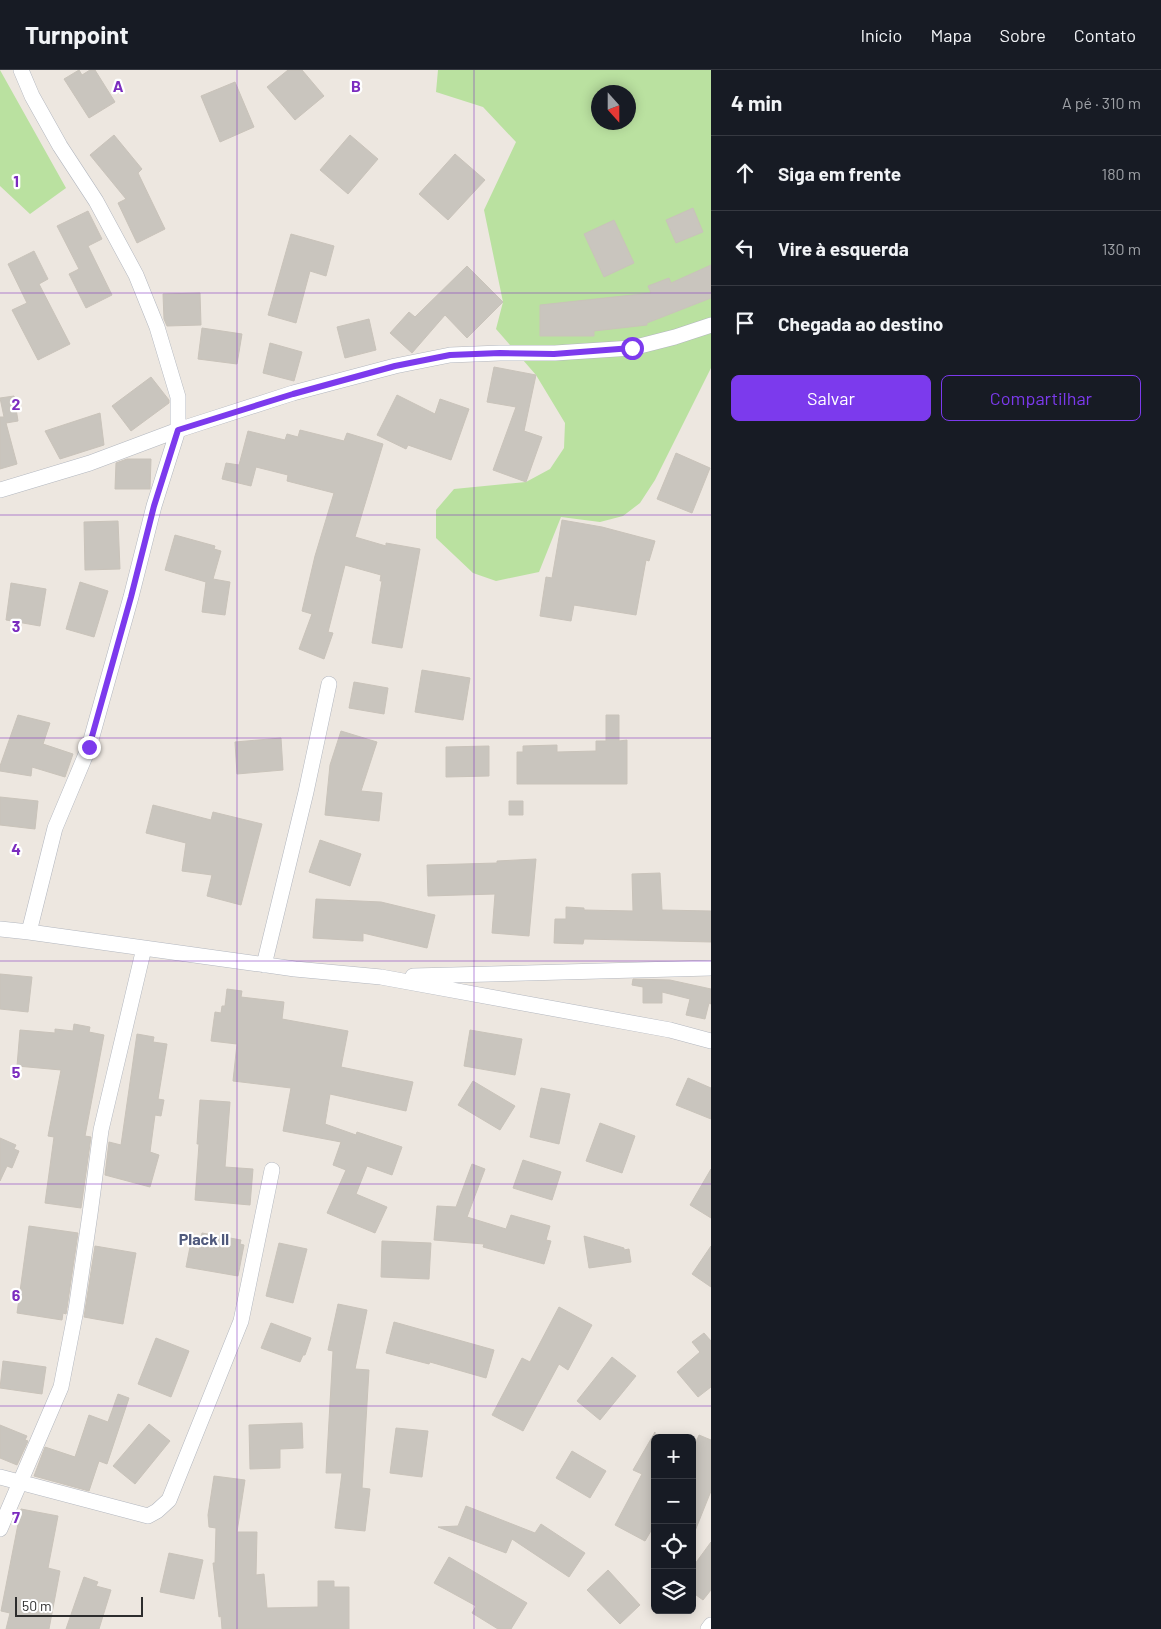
<!DOCTYPE html>
<html lang="pt">
<head>
<meta charset="utf-8">
<style>
	:root { --surface:#171b24; --page:#20242c; --text:#f1f3f6; --muted:#9ea1a6; --line:#363941; --accent:#7c3aed }
	body { margin:0; font-family:Barlow,sans-serif; background:var(--page); color:var(--text) }
	.controls { position:absolute; right:15px; bottom:15px; display:grid; overflow:hidden; border-radius:8px; box-shadow:0 2px 12px #0003 }
	.controls button { width:45px; height:45px; display:grid; place-items:center; padding:0; border:0; border-bottom:1px solid var(--line); background:var(--surface); color:var(--text); font:25px sans-serif }
	.compass { position:absolute; left:591px; top:15px; width:45px; height:45px; border-radius:50%; background:var(--surface); box-shadow:0 2px 12px #0003; rotate:159deg }
	.scale { position:absolute; left:15px; bottom:12px; width:128px; box-sizing:border-box; padding-left:5px; border:2px solid #2d2d2d; border-top:0; font-size:14px; line-height:18px; white-space:nowrap; color:#2d2d2d; -webkit-text-stroke:4px #fff; paint-order:stroke }
	.stop { position:absolute; width:15px; height:15px; margin:-11px; border:4px solid #7c3aed; border-radius:50%; background:#fff }
	.stop.end { background:#7c3aed; border-color:#fff; box-shadow:0 1px 5px #0008 }
	.list { margin:0; padding:0; list-style:none }
	h2 { display:flex; justify-content:space-between; align-items:center; height:65px; margin:0; padding:0 20px; font-size:21px }
	h2 small { font-size:16px; font-weight:400; color:var(--muted) }
	.list li { display:grid; grid-template-columns:32px 1fr auto; gap:15px; align-items:center; box-sizing:border-box; height:75px; padding:0 20px; border-top:1px solid var(--line) }
	.list b { display:block; font-size:19px; white-space:nowrap }
	.list em { font-size:16px; font-style:normal; color:var(--muted) }
	.actions { display:flex; gap:10px; padding:15px 20px }
	.actions a { flex:1; padding:11px 0; border:1px solid var(--accent); border-radius:8px; text-align:center; font-size:18px; color:var(--accent) }
	.actions .main { background:var(--accent); color:#fff }
	.icon { flex:none; width:28px; height:28px; fill:none; stroke:currentColor; stroke-width:2; stroke-linecap:round; stroke-linejoin:round }
	.map { position:relative; flex:none; width:711px; height:1559px; overflow:hidden }
	header { display:flex; align-items:center; gap:30px; box-sizing:border-box; height:70px; padding:0 25px; background:var(--surface); border-bottom:1px solid var(--line) }
	header strong { font-size:24px }
	nav { display:flex; gap:28px; margin-inline-start:auto; font-size:18px }
	main { display:flex }
	aside { flex:1; background:var(--surface) }
	.map>svg:first-child { display:block }
</style>
</head>
<body>
<header>
<strong>Turnpoint</strong>
<nav><a>Início</a><a>Mapa</a><a>Sobre</a><a>Contato</a></nav>
</header>
<main>
<div class="map">
<svg width="711" height="1559" viewBox="0 0 711 1559">
	<rect width="100%" height="100%" fill="#ede7e0"/>
	<path fill="#bae1a0" fill-rule="evenodd" d="M 0,0 L 66,118 L 30,144 L 0,116 Z
		M 438,0 L 711,0 L 711,298 L 655,410 L 640,433 L 623,446 L 600,452 L 561,447 L 539,502 L 496,511 L 473,503 L 436,468 L 436,440 L 454,419 L 526,412 L 550,399 L 564,378 L 565,353 L 536,305 L 496,259 L 503,232 L 484,140 L 516,72 L 483,37 L 436,22 ZM 598,22 L 628,22 L 628,52 L 598,52 Z"/>
	<path fill="#c9c5be" stroke="#c9c3ba" d="M 79,0 L 82,5 L 90,0 L 95,0 L 115,32 L 89,48 L 64,9 Z
		M 288,0 L 302,0 L 324,26 L 295,50 L 267,17 Z
		M 235,12 L 254,57 L 220,72 L 201,26 Z
		M 114,65 L 142,99 L 138,103 L 165,159 L 137,173 L 118,133 L 126,129 L 90,85 Z
		M 350,65 L 378,89 L 348,124 L 320,100 Z
		M 455,84 L 485,110 L 448,150 L 419,124 Z
		M 693,138 L 703,162 L 676,173 L 666,150 Z
		M 88,141 L 102,169 L 88,176 L 112,225 L 86,238 L 69,204 L 79,199 L 57,156 Z
		M 614,150 L 634,193 L 604,207 L 584,164 Z
		M 291,164 L 334,176 L 326,206 L 310,201 L 296,253 L 268,245 Z
		M 34,181 L 48,209 L 39,214 L 70,274 L 38,290 L 12,240 L 27,233 L 8,194 Z
		M 711,195 L 711,228 L 647,253 L 647,255 L 594,261 L 594,266 L 540,266 L 540,235 L 651,223 L 648,216 L 669,208 L 671,213 Z
		M 467,196 L 503,232 L 467,268 L 445,245 L 412,283 L 390,263 L 409,242 L 415,247 Z
		M 200,223 L 201,255 L 167,256 L 164,249 L 163,224 Z
		M 369,249 L 376,280 L 345,288 L 337,257 Z
		M 202,258 L 242,264 L 237,294 L 198,289 Z
		M 270,273 L 302,282 L 294,311 L 263,303 Z
		M 494,297 L 536,305 L 524,361 L 542,367 L 526,412 L 493,400 L 516,337 L 487,332 Z
		M 151,307 L 169,330 L 169,333 L 131,361 L 112,336 Z
		M 397,325 L 435,344 L 440,329 L 469,339 L 451,390 L 408,375 L 406,379 L 377,365 Z
		M 14,326 L 18,351 L 6,353 L 17,394 L 0,399 L 0,347 L 4,347 L 0,328 Z
		M 100,343 L 104,375 L 60,389 L 45,361 Z
		M 300,360 L 344,371 L 347,363 L 383,374 L 355,467 L 386,476 L 386,473 L 420,479 L 402,578 L 372,573 L 382,511 L 380,511 L 381,505 L 345,495 L 328,562 L 333,563 L 324,589 L 299,579 L 312,544 L 302,541 L 315,486 L 334,423 L 287,411 L 288,405 L 256,397 L 251,416 L 222,409 L 226,393 L 239,395 L 248,361 L 285,370 L 287,364 L 298,367 Z
		M 676,383 L 710,398 L 692,443 L 657,429 Z
		M 127,389 L 151,389 L 150,419 L 115,419 L 116,393 Z
		M 562,450 L 602,457 L 655,471 L 649,491 L 646,490 L 636,545 L 574,535 L 571,551 L 540,546 L 546,507 L 552,508 Z
		M 118,451 L 120,499 L 85,500 L 84,452 Z
		M 175,465 L 215,476 L 214,479 L 221,481 L 213,509 L 230,512 L 225,545 L 202,542 L 206,512 L 165,500 Z
		M 80,512 L 108,521 L 94,567 L 66,559 Z
		M 11,513 L 46,519 L 40,556 L 6,550 Z
		M 422,600 L 470,608 L 463,650 L 415,642 Z
		M 354,612 L 388,618 L 384,644 L 349,638 Z
		M 18,645 L 50,653 L 43,674 L 73,684 L 65,707 L 32,697 L 31,706 L 0,701 L 0,696 Z
		M 606,645 L 619,645 L 619,671 L 627,670 L 627,714 L 517,714 L 517,682 L 523,682 L 523,676 L 557,675 L 557,682 L 596,681 L 596,671 L 606,671 Z
		M 341,661 L 377,672 L 361,721 L 382,723 L 379,751 L 325,745 L 330,695 Z
		M 281,668 L 283,700 L 237,704 L 235,672 Z
		M 489,676 L 489,706 L 446,707 L 446,677 Z
		M 0,727 L 38,731 L 35,759 L 0,755 Z
		M 509,731 L 523,731 L 523,745 L 509,745 Z
		M 153,735 L 211,750 L 213,742 L 262,754 L 241,835 L 207,826 L 212,805 L 182,801 L 186,773 L 146,763 Z
		M 320,770 L 361,784 L 350,816 L 309,802 Z
		M 536,789 L 529,866 L 492,863 L 495,824 L 428,826 L 427,795 L 497,793 L 497,791 Z
		M 660,803 L 662,840 L 711,841 L 711,872 L 584,869 L 583,874 L 554,873 L 555,849 L 566,849 L 566,837 L 584,838 L 584,840 L 633,841 L 632,804 Z
		M 316,829 L 381,832 L 435,845 L 427,878 L 363,863 L 363,871 L 313,868 Z
		M 0,904 L 32,907 L 28,942 L 0,939 Z
		M 633,909 L 670,910 L 711,919 L 711,934 L 709,933 L 705,949 L 686,945 L 690,929 L 662,922 L 662,933 L 643,933 L 643,917 L 632,915 Z
		M 227,919 L 242,921 L 241,927 L 284,932 L 282,949 L 348,961 L 341,997 L 413,1012 L 406,1041 L 330,1024 L 325,1054 L 356,1065 L 357,1062 L 402,1077 L 392,1105 L 367,1096 L 356,1124 L 387,1137 L 375,1163 L 327,1143 L 346,1100 L 333,1095 L 341,1072 L 283,1061 L 291,1018 L 233,1011 L 237,974 L 211,971 L 215,942 L 221,943 L 222,936 L 225,936 Z
		M 74,954 L 90,957 L 89,962 L 104,965 L 85,1066 L 91,1067 L 81,1138 L 45,1133 L 54,1067 L 48,1066 L 61,1000 L 17,996 L 20,960 L 55,963 L 55,959 L 73,961 Z
		M 470,960 L 522,969 L 515,1005 L 464,996 Z
		M 137,964 L 154,967 L 153,972 L 167,974 L 158,1029 L 164,1030 L 161,1046 L 155,1045 L 150,1082 L 159,1085 L 150,1117 L 105,1105 L 109,1072 L 121,1075 Z
		M 688,1008 L 711,1018 L 711,1049 L 676,1035 Z
		M 473,1011 L 515,1036 L 500,1060 L 458,1035 Z
		M 541,1018 L 570,1024 L 559,1074 L 530,1067 Z
		M 200,1030 L 230,1032 L 225,1097 L 253,1099 L 250,1135 L 195,1130 L 199,1074 L 197,1074 Z
		M 600,1053 L 635,1066 L 622,1103 L 586,1091 Z
		M 0,1068 L 16,1075 L 14,1079 L 19,1081 L 12,1098 L 7,1096 L 0,1111 Z
		M 523,1090 L 561,1102 L 552,1130 L 513,1118 Z
		M 472,1094 L 485,1099 L 467,1147 L 506,1159 L 511,1145 L 550,1156 L 546,1170 L 551,1171 L 544,1194 L 483,1177 L 484,1174 L 434,1170 L 437,1136 L 456,1137 Z
		M 711,1099 L 711,1148 L 690,1135 Z
		M 29,1156 L 78,1163 L 67,1238 L 66,1244 L 63,1243 L 62,1250 L 17,1243 Z
		M 202,1163 L 241,1170 L 240,1174 L 244,1175 L 238,1206 L 186,1197 L 190,1177 L 199,1179 Z
		M 584,1166 L 624,1178 L 624,1180 L 629,1179 L 631,1192 L 589,1198 Z
		M 382,1171 L 431,1173 L 429,1209 L 381,1207 Z
		M 279,1173 L 307,1179 L 293,1233 L 266,1226 Z
		M 95,1176 L 136,1183 L 123,1254 L 84,1247 Z
		M 711,1176 L 711,1217 L 692,1204 Z
		M 338,1234 L 367,1240 L 355,1299 L 369,1300 L 362,1418 L 370,1419 L 365,1461 L 335,1458 L 342,1403 L 326,1403 L 333,1281 L 328,1280 Z
		M 559,1237 L 592,1255 L 568,1300 L 559,1294 L 523,1361 L 492,1345 L 522,1288 L 530,1292 Z
		M 394,1252 L 494,1280 L 486,1308 L 430,1292 L 429,1294 L 386,1283 Z
		M 271,1253 L 311,1268 L 305,1285 L 303,1285 L 300,1292 L 261,1278 Z
		M 704,1263 L 711,1271 L 711,1317 L 698,1327 L 677,1302 L 700,1282 L 692,1272 Z
		M 156,1268 L 189,1281 L 171,1327 L 138,1314 Z
		M 612,1287 L 636,1306 L 600,1350 L 577,1331 Z
		M 3,1291 L 46,1297 L 42,1324 L 0,1318 Z
		M 118,1324 L 129,1328 L 107,1394 L 99,1391 L 89,1421 L 34,1406 L 45,1377 L 75,1387 L 89,1345 L 108,1352 Z
		M 302,1353 L 303,1378 L 280,1379 L 280,1398 L 250,1399 L 249,1355 Z
		M 149,1354 L 170,1371 L 135,1414 L 113,1396 Z
		M 0,1355 L 27,1366 L 25,1370 L 28,1371 L 17,1395 L 0,1388 Z
		M 396,1358 L 428,1361 L 422,1407 L 390,1403 Z
		M 655,1362 L 655,1454 L 645,1471 L 615,1455 L 642,1404 L 633,1400 Z
		M 699,1365 L 711,1370 L 711,1421 L 693,1466 L 692,1382 Z
		M 572,1381 L 606,1401 L 590,1428 L 556,1408 Z
		M 214,1406 L 245,1410 L 237,1462 L 257,1462 L 256,1505 L 264,1504 L 267,1538 L 318,1537 L 318,1511 L 334,1511 L 334,1517 L 349,1517 L 349,1559 L 222,1559 L 221,1546 L 219,1547 L 213,1493 L 215,1493 L 216,1458 L 209,1457 L 208,1445 Z
		M 466,1436 L 535,1463 L 541,1454 L 585,1483 L 569,1507 L 512,1469 L 506,1483 L 438,1457 L 458,1456 Z
		M 21,1439 L 58,1446 L 48,1498 L 60,1501 L 49,1559 L 6,1559 L 10,1543 L 1,1541 Z
		M 711,1472 L 711,1520 L 703,1530 L 692,1522 L 692,1498 Z
		M 169,1483 L 203,1490 L 194,1529 L 160,1522 Z
		M 449,1487 L 527,1533 L 511,1559 L 498,1559 L 472,1543 L 476,1536 L 434,1513 Z
		M 608,1500 L 640,1535 L 620,1554 L 587,1520 Z
		M 84,1507 L 98,1512 L 96,1516 L 111,1520 L 99,1559 L 66,1559 Z"/>
	<g fill="none" stroke-linecap="round" stroke-linejoin="round">
		<defs>
			<path id="minor" d="M 21,0 L 32,26 L 60,76 L 96,131 L 136,205 L 157,257 L 178,327 L 178,360 L 154,436 L 131,527 L 89,677 L 55,758 L 29,862
				M 0,420 L 90,393 L 178,360 L 293,323 L 395,296 L 450,285 L 500,283 L 555,283 L 632,278 L 675,267 L 711,255
				M 0,859 L 29,862 L 295,899 L 381,907 L 670,960 L 711,971
				M 264,895 L 306,722 L 329,614
				M 413,906 L 711,898
				M 0,1407 L 148,1446 L 157,1441 L 169,1430 L 241,1251 L 272,1100
				M 0,1459 L 61,1317 L 76,1240 L 90,1144 L 101,1060 L 144,878
				M 708,1559 L 711,1555"/>
		</defs>
		<use href="#minor" stroke="#b3b7bf" stroke-width="16"/>
		<use href="#minor" stroke="#fff" stroke-width="15"/>
	</g>
	<g fill="none" stroke-linecap="round" stroke-linejoin="round">
		<path stroke="#7c3aed" stroke-width="6" d="M 89,677 L 131,527 L 154,436 L 178,360 L 293,324 L 395,296 L 450,285 L 500,283 L 554,284 L 632,278"/>
	</g>
	<path fill="none" stroke="#7b2cbf" stroke-width="1" stroke-opacity="0.55" d="M 237,0 L 237,1559M 474,0 L 474,1559M 0,223 L 711,223M 0,445 L 711,445M 0,668 L 711,668M 0,891 L 711,891M 0,1114 L 711,1114M 0,1336 L 711,1336"/>
	<g text-anchor="middle" dominant-baseline="central" stroke-width="4.5" stroke-linejoin="round" paint-order="stroke">
		<g font-size="16" font-weight="bold" fill="#4f597c" stroke="#fff">
			<text x="204" y="1168">Plack II</text>
		</g>
	</g>
	<g font-size="16" text-anchor="middle" font-weight="bold" fill="#7b2cbf" stroke="#fff" stroke-width="4.5" stroke-linejoin="round" paint-order="stroke">
		<text x="118" y="22">A</text>
		<text x="356" y="22">B</text>
		<text x="16" y="117">1</text>
		<text x="16" y="340">2</text>
		<text x="16" y="562">3</text>
		<text x="16" y="785">4</text>
		<text x="16" y="1008">5</text>
		<text x="16" y="1231">6</text>
		<text x="16" y="1453">7</text>
	</g>
</svg>
<div class="controls">
<button>+</button>
<button>−</button>
<button><svg class="icon" aria-label="locate" viewBox="0 0 24 24"><circle cx="12" cy="12" r="6"/><path d="M12 2v4M12 18v4M2 12h4M18 12h4"/></svg></button>
<button><svg class="icon" aria-label="layers" viewBox="0 0 24 24"><path d="M12 4l9 5-9 5-9-5zM3 14l9 5 9-5"/></svg></button>
</div>
<svg class="compass" viewBox="-18 -18 36 36"><path d="M0-13l5 13h-10z" fill="#e53935"/><path d="M0 13l5-13h-10z" fill="#9ea1a6"/></svg>
<div class="scale">50 m</div>
<div class="stop" style="left:632px;top:278px"></div>
<div class="stop end" style="left:89px;top:677px"></div>
</div>
<aside>
<h2>4 min<small>A pé · 310 m</small></h2>
<ul class="list">
<li><svg class="icon" aria-label="ahead" viewBox="0 0 24 24"><path d="M12 20V5M6 11l6-6 6 6"/></svg><div><b>Siga em frente</b></div><em>180 m</em></li>
<li><svg class="icon" aria-label="left" viewBox="0 0 24 24"><path d="M17 20v-9H6M10 6l-5 5 5 5"/></svg><div><b>Vire à esquerda</b></div><em>130 m</em></li>
<li><svg class="icon" aria-label="arrive" viewBox="0 0 24 24"><path d="M6 21V4h12l-3 4 3 4H6"/></svg><div><b>Chegada ao destino</b></div></li>
</ul>
<div class="actions"><a class="main">Salvar</a><a>Compartilhar</a></div>
</aside>
</main>
</body>
</html>
